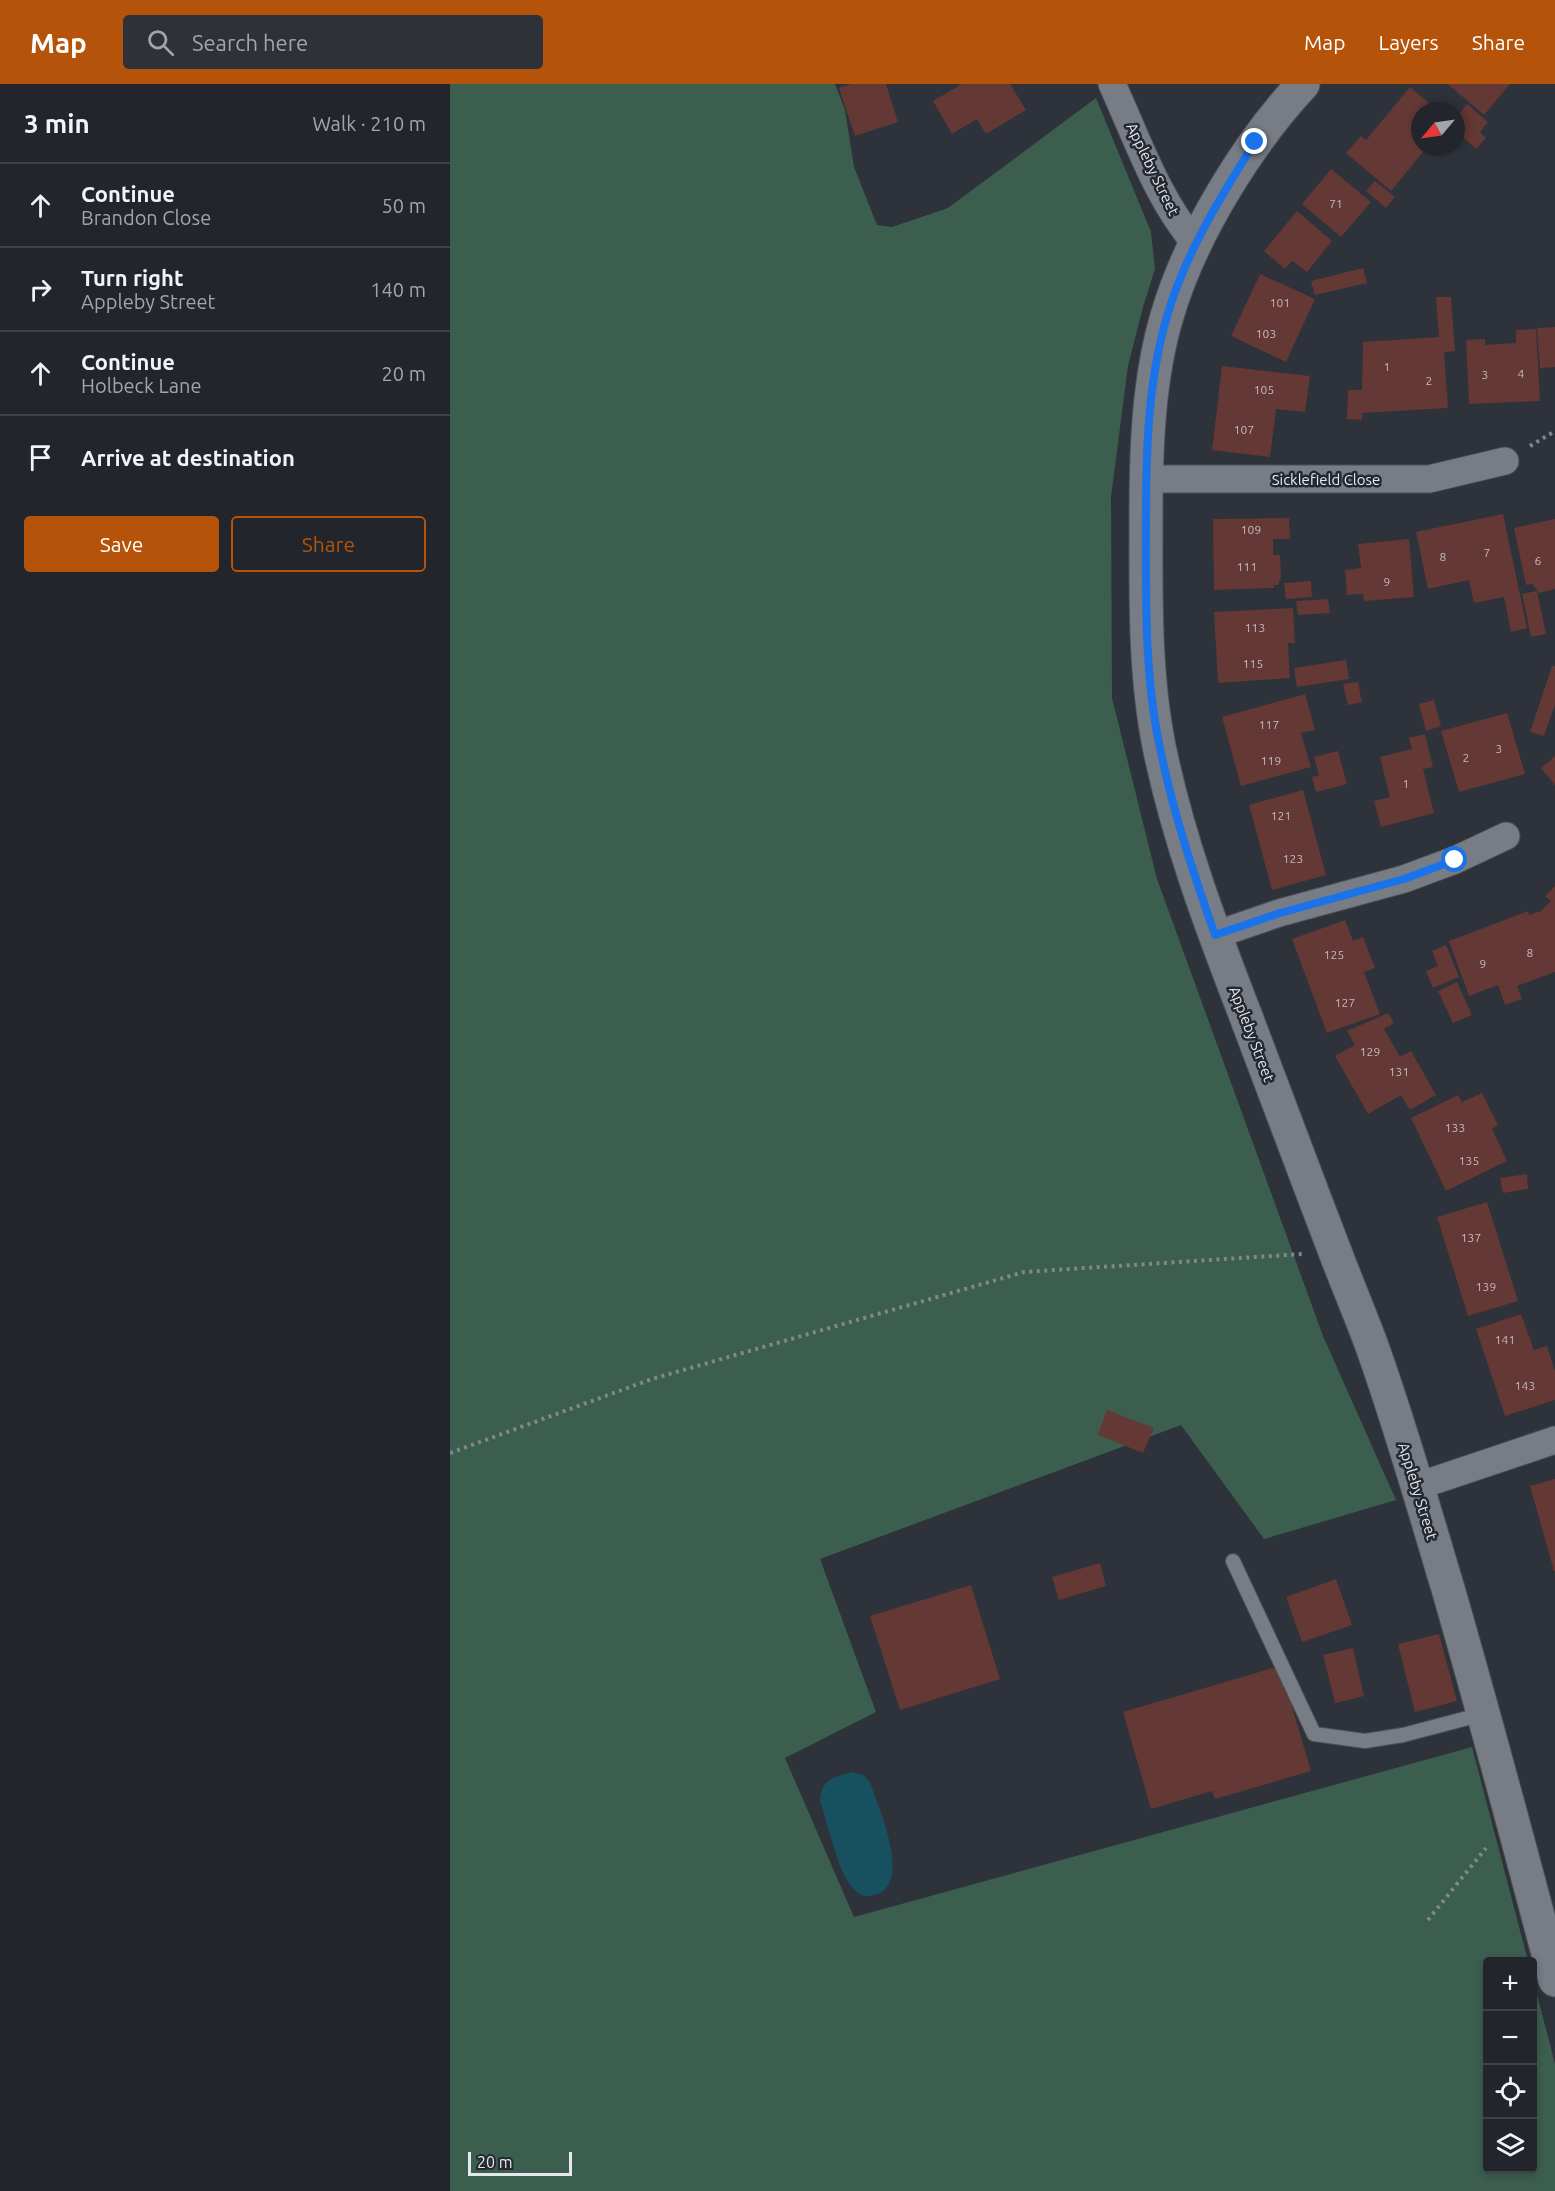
<!DOCTYPE html>
<html lang="en">
<head>
<meta charset="utf-8">
<style>
	:root { --surface:#22262c; --page:#2e3238; --text:#f1f3f6; --muted:#a2a5a9; --line:#3f4348; --accent:#b45309 }
	body { margin:0; font-family:Ubuntu,sans-serif; background:var(--page); color:var(--text) }
	.controls { position:absolute; right:18px; bottom:18px; display:grid; overflow:hidden; border-radius:6px; box-shadow:0 3px 9px #0003 }
	.controls button { width:54px; height:54px; display:grid; place-items:center; padding:0; border:0; border-bottom:2px solid var(--line); background:var(--surface); color:var(--text); font:30px sans-serif }
	.compass { position:absolute; left:961px; top:18px; width:54px; height:54px; border-radius:50%; background:var(--surface); box-shadow:0 3px 9px #0003; rotate:241deg }
	.scale { position:absolute; left:18px; bottom:15px; width:104px; box-sizing:border-box; padding-left:6px; border:3px solid #e5e8ed; border-top:0; font-size:16px; line-height:21px; white-space:nowrap; color:#e5e8ed; -webkit-text-stroke:4px #242830; paint-order:stroke }
	.stop { position:absolute; width:18px; height:18px; margin:-14px; border:4px solid #1a73e8; border-radius:50%; background:#fff }
	.stop.end { background:#1a73e8; border-color:#fff; box-shadow:0 2px 6px #0008 }
	.list { margin:0; padding:0; list-style:none }
	h2 { display:flex; justify-content:space-between; align-items:center; height:78px; margin:0; padding:0 24px; font-size:26px }
	h2 small { font-size:20px; font-weight:400; color:var(--muted) }
	.list li { display:grid; grid-template-columns:39px 1fr auto; gap:18px; align-items:center; box-sizing:border-box; height:84px; padding:0 24px; border-top:2px solid var(--line) }
	.list b { display:block; font-size:22px; white-space:nowrap }
	.list p { margin:0; font-size:20px; white-space:nowrap; color:var(--muted) }
	.list em { font-size:20px; font-style:normal; color:var(--muted) }
	.actions { display:flex; gap:12px; padding:18px 24px }
	.actions a { flex:1; padding:14px 0; border:2px solid var(--accent); border-radius:6px; text-align:center; font-size:21px; color:var(--accent) }
	.actions .main { background:var(--accent); color:#fff }
	.icon { flex:none; width:33px; height:33px; fill:none; stroke:currentColor; stroke-width:2; stroke-linecap:round; stroke-linejoin:round }
	.map { position:relative; flex:none; width:1105px; height:2107px; overflow:hidden }
	header { display:flex; align-items:center; gap:36px; box-sizing:border-box; height:84px; padding:0 30px; background:var(--accent); color:#fff }
	header strong { font-size:28px }
	nav { display:flex; gap:33px; margin-inline-start:auto; font-size:21px }
	.search { width:420px; height:54px; background:var(--page); display:flex; align-items:center; gap:15px; box-sizing:border-box; padding:0 21px; border-radius:6px; color:var(--muted); font-size:22px }
	main { display:flex }
	aside { flex:1; background:var(--surface) }
	.map>svg:first-child { display:block }
</style>
</head>
<body>
<header>
<strong>Map</strong>
<div class="search"><svg class="icon" aria-label="search" viewBox="0 0 24 24"><circle cx="10" cy="10" r="6"/><path d="M15 15l6 6"/></svg>Search here</div>
<nav><a>Map</a><a>Layers</a><a>Share</a></nav>
</header>
<main>
<aside>
<h2>3 min<small>Walk · 210 m</small></h2>
<ul class="list">
<li><svg class="icon" aria-label="ahead" viewBox="0 0 24 24"><path d="M12 20V5M6 11l6-6 6 6"/></svg><div><b>Continue</b><p>Brandon Close</p></div><em>50 m</em></li>
<li><svg class="icon" aria-label="right" viewBox="0 0 24 24"><path d="M7 20v-9h11M14 6l5 5-5 5"/></svg><div><b>Turn right</b><p>Appleby Street</p></div><em>140 m</em></li>
<li><svg class="icon" aria-label="ahead" viewBox="0 0 24 24"><path d="M12 20V5M6 11l6-6 6 6"/></svg><div><b>Continue</b><p>Holbeck Lane</p></div><em>20 m</em></li>
<li><svg class="icon" aria-label="arrive" viewBox="0 0 24 24"><path d="M6 21V4h12l-3 4 3 4H6"/></svg><div><b>Arrive at destination</b></div></li>
</ul>
<div class="actions"><a class="main">Save</a><a>Share</a></div>
</aside>
<div class="map">
<svg width="1105" height="2107" viewBox="0 0 1105 2107">
	<rect width="100%" height="100%" fill="#2e323a"/>
	<path fill="#3c5e4f" d="M 0,0 L 385,0 L 395,26 L 404,83 L 427,141 L 442,143 L 498,124 L 646,14 L 701,148 L 705,185 L 693,223 L 678,282 L 661,413 L 662,614 L 707,795 L 873,1252 L 946,1416 L 814,1455 L 731,1341 L 370,1475 L 426,1628 L 335,1674 L 404,1833 L 1022,1663 L 1078,1877 L 1038,1878 L 1038,2084 L 1082,2084 L 1083,1895 L 1105,1980 L 1105,2107 L 0,2107 Z"/>
	<path fill="#17515f" d="M 402,1688 L 413,1691 L 420,1698 C 428,1723 466,1805 421,1812 C 412,1814 404,1807 399,1799 C 386,1780 378,1740 370,1717 C 371,1696 383,1693 402,1688 Z"/>
	<path fill="#633835" d="M 401,0 L 436,0 L 448,38 L 405,52 L 389,4 Z
		M 512,0 L 560,0 L 576,26 L 536,50 L 527,35 L 502,50 L 483,17 Z
		M 998,0 L 1060,0 L 1034,31 Z
		M 960,3 L 989,27 L 970,27 L 970,63 L 977,63 L 941,107 L 896,69 L 911,52 L 916,56 Z
		M 1017,20 L 1038,38 L 1030,48 L 1036,54 L 1026,65 L 1006,47 L 1006,34 Z
		M 881,85 L 921,118 L 891,153 L 852,120 Z
		M 925,97 L 945,113 L 936,124 L 916,107 Z
		M 847,127 L 882,157 L 857,188 L 842,177 L 835,185 L 814,167 Z
		M 913,184 L 917,199 L 865,211 L 861,197 Z
		M 810,190 L 865,215 L 836,278 L 781,252 Z
		M 986,213 L 1001,213 L 1005,267 L 994,268 L 998,324 L 912,329 L 912,336 L 897,335 L 898,306 L 912,306 L 913,258 L 989,253 Z
		M 1105,243 L 1105,283 L 1090,284 L 1087,244 Z
		M 1086,245 L 1090,317 L 1019,320 L 1016,256 L 1035,255 L 1035,261 L 1066,259 L 1066,246 Z
		M 772,282 L 860,292 L 855,328 L 826,325 L 820,373 L 762,366 Z
		M 1053,430 L 1077,544 L 1061,548 L 1054,513 L 1024,519 L 1019,496 L 978,505 L 966,448 Z
		M 839,434 L 840,455 L 823,455 L 823,471 L 830,471 L 831,493 L 828,501 L 824,501 L 824,504 L 764,506 L 763,435 Z
		M 1105,435 L 1105,505 L 1089,509 L 1082,500 L 1076,501 L 1064,444 Z
		M 959,455 L 964,513 L 914,517 L 913,510 L 897,511 L 895,486 L 911,484 L 908,460 Z
		M 861,497 L 862,513 L 836,515 L 834,499 Z
		M 1087,507 L 1096,550 L 1081,553 L 1072,510 Z
		M 878,515 L 880,529 L 848,531 L 846,517 Z
		M 843,524 L 845,559 L 838,559 L 840,594 L 768,599 L 764,528 Z
		M 896,576 L 899,595 L 847,603 L 844,584 Z
		M 1102,582 L 1105,582 L 1105,621 L 1094,652 L 1080,648 Z
		M 908,598 L 912,618 L 898,621 L 893,600 Z
		M 855,610 L 865,646 L 851,649 L 861,683 L 791,702 L 772,633 Z
		M 984,616 L 991,642 L 976,647 L 969,620 Z
		M 1057,629 L 1075,690 L 1009,708 L 991,647 Z
		M 975,650 L 983,683 L 973,685 L 984,729 L 931,743 L 924,717 L 940,713 L 930,673 L 962,665 L 959,654 Z
		M 888,667 L 897,700 L 866,708 L 862,693 L 869,691 L 864,673 Z
		M 1105,672 L 1105,701 L 1091,684 Z
		M 853,706 L 876,791 L 822,806 L 799,721 Z
		M 1105,802 L 1105,888 L 1067,902 L 1072,915 L 1055,921 L 1048,901 L 1019,912 L 999,857 L 1078,827 L 1079,831 L 1091,827 L 1101,817 L 1095,812 Z
		M 895,836 L 903,857 L 913,853 L 925,884 L 914,888 L 930,930 L 877,949 L 842,855 Z
		M 996,861 L 1009,893 L 983,904 L 976,887 L 988,882 L 982,867 Z
		M 1007,898 L 1022,931 L 1003,939 L 988,907 Z
		M 938,929 L 944,939 L 934,945 L 950,973 L 961,967 L 986,1011 L 960,1026 L 951,1011 L 918,1030 L 885,972 L 905,961 L 897,947 Z
		M 1032,1009 L 1048,1041 L 1042,1045 L 1057,1077 L 996,1107 L 961,1034 L 1008,1011 L 1012,1018 Z
		M 1077,1090 L 1078,1105 L 1053,1109 L 1050,1094 Z
		M 1037,1118 L 1068,1217 L 1018,1232 L 987,1133 Z
		M 1071,1230 L 1084,1266 L 1097,1262 L 1105,1287 L 1105,1316 L 1055,1332 L 1026,1245 Z
		M 657,1326 L 704,1344 L 693,1369 L 648,1351 Z
		M 1105,1395 L 1105,1487 L 1104,1487 L 1080,1402 Z
		M 650,1479 L 656,1502 L 609,1516 L 602,1493 Z
		M 886,1495 L 902,1541 L 852,1558 L 836,1513 Z
		M 521,1501 L 550,1595 L 450,1626 L 420,1532 Z
		M 989,1550 L 1007,1617 L 965,1628 L 948,1560 Z
		M 903,1564 L 914,1612 L 885,1619 L 873,1571 Z
		M 830,1582 L 861,1687 L 765,1715 L 762,1707 L 701,1725 L 673,1628 Z"/>
	<g fill="none" stroke-linecap="round" stroke-linejoin="round">
		<defs>
			<path id="service" d="M 783,1477 L 864,1650 L 915,1657 L 953,1651 L 1033,1630"/>
			<path id="minor" d="M 662,0 C 687,54 707,115 746,160
				M 696,395 L 979,395 L 1055,377
				M 765,851 L 829,829 L 954,795 L 1005,776 L 1056,752
				M 968,1402 L 1105,1356"/>
			<path id="tertiary" d="M 853,0 C 797,60 740,153 717,232 C 698,296 696,366 696,432 C 696,508 694,587 709,662 C 728,755 761,842 795,930 C 825,1009 854,1087 884,1165 C 897,1200 912,1234 924,1268 C 952,1347 975,1428 999,1508 C 1036,1637 1071,1767 1105,1896"/>
		</defs>
		<use href="#service" stroke="#4c5056" stroke-width="16"/>
		<use href="#minor" stroke="#4c5056" stroke-width="29"/>
		<use href="#tertiary" stroke="#4c5056" stroke-width="35"/>
		<path stroke="#83878d" stroke-width="4" stroke-dasharray="3 4.5" stroke-linecap="butt" d="M 1080,362 L 1105,347
			M 0,1369 L 202,1295 L 574,1188 L 852,1170
			M 978,1836 L 1036,1764"/>
		<use href="#service" stroke="#777c85" stroke-width="14"/>
		<use href="#minor" stroke="#777c85" stroke-width="27"/>
		<use href="#tertiary" stroke="#777c85" stroke-width="33"/>
	</g>
	<g fill="none" stroke-linecap="round" stroke-linejoin="round">
		<path stroke="#1a73e8" stroke-width="8" d="M 805,58 C 770,114 734,171 716,236 C 698,299 696,368 696,433 C 696,508 694,586 709,659 C 722,725 743,788 765,851 L 830,829 L 954,795 L 1005,776"/>
	</g>
	<g text-anchor="middle" dominant-baseline="central" stroke-width="5" stroke-linejoin="round" paint-order="stroke">
		<g font-size="12" fill="#c4bcbf">
			<text x="886" y="119">71</text>
			<text x="830" y="218">101</text>
			<text x="816" y="249">103</text>
			<text x="937" y="282">1</text>
			<text x="1071" y="289">4</text>
			<text x="1035" y="290">3</text>
			<text x="979" y="296">2</text>
			<text x="814" y="305">105</text>
			<text x="794" y="345">107</text>
			<text x="801" y="445">109</text>
			<text x="1037" y="468">7</text>
			<text x="993" y="472">8</text>
			<text x="1088" y="476">6</text>
			<text x="797" y="482">111</text>
			<text x="937" y="497">9</text>
			<text x="805" y="543">113</text>
			<text x="803" y="579">115</text>
			<text x="819" y="640">117</text>
			<text x="1049" y="664">3</text>
			<text x="1016" y="673">2</text>
			<text x="821" y="676">119</text>
			<text x="956" y="699">1</text>
			<text x="831" y="731">121</text>
			<text x="843" y="774">123</text>
			<text x="1080" y="868">8</text>
			<text x="884" y="870">125</text>
			<text x="1033" y="879">9</text>
			<text x="895" y="918">127</text>
			<text x="920" y="967">129</text>
			<text x="949" y="987">131</text>
			<text x="1005" y="1043">133</text>
			<text x="1019" y="1076">135</text>
			<text x="1021" y="1153">137</text>
			<text x="1036" y="1202">139</text>
			<text x="1055" y="1255">141</text>
			<text x="1075" y="1301">143</text>
		</g>
		<g font-size="15" fill="#e5e8ed" stroke="#242830">
			<text transform="translate(703 85) rotate(64)">Appleby Street</text>
			<text x="876" y="395">Sicklefield Close</text>
			<text transform="translate(802 950) rotate(69)">Appleby Street</text>
			<text transform="translate(968 1407) rotate(73)">Appleby Street</text>
		</g>
	</g>
</svg>
<div class="controls">
<button>+</button>
<button>−</button>
<button><svg class="icon" aria-label="locate" viewBox="0 0 24 24"><circle cx="12" cy="12" r="6"/><path d="M12 2v4M12 18v4M2 12h4M18 12h4"/></svg></button>
<button><svg class="icon" aria-label="layers" viewBox="0 0 24 24"><path d="M12 4l9 5-9 5-9-5zM3 14l9 5 9-5"/></svg></button>
</div>
<svg class="compass" viewBox="-18 -18 36 36"><path d="M0-13l5 13h-10z" fill="#e53935"/><path d="M0 13l5-13h-10z" fill="#a2a5a9"/></svg>
<div class="scale">20 m</div>
<div class="stop" style="left:1005px;top:776px"></div>
<div class="stop end" style="left:805px;top:58px"></div>
</div>
</main>
</body>
</html>
